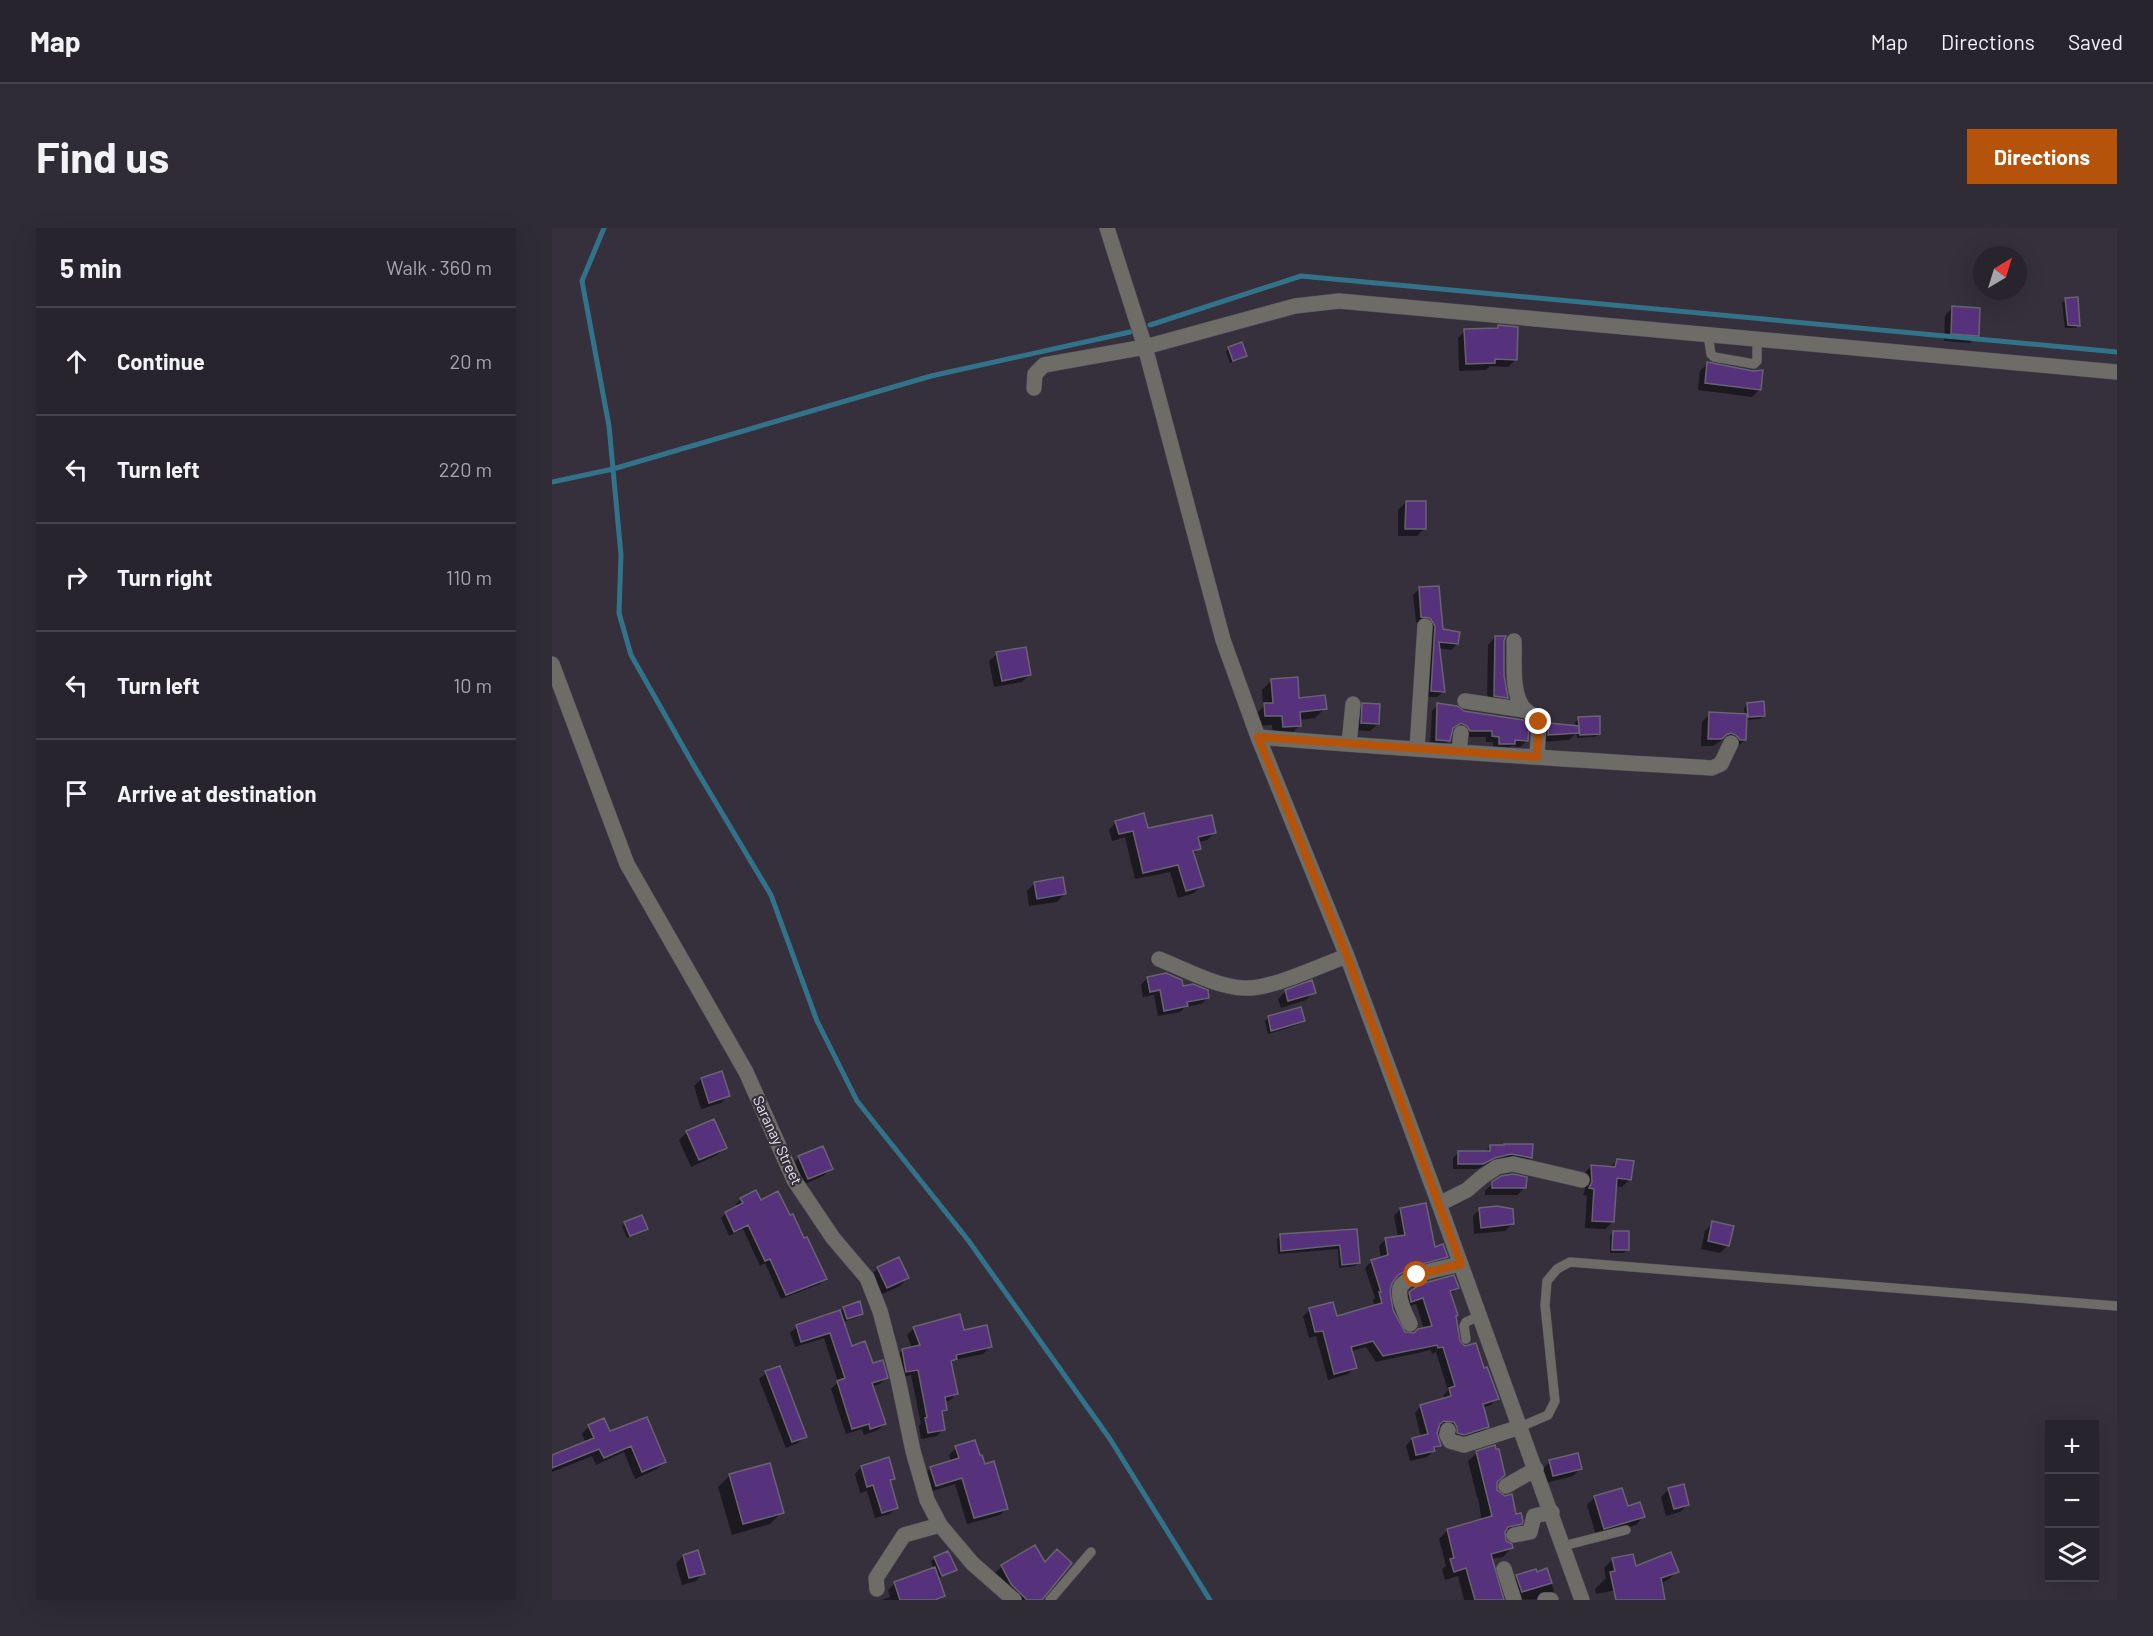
<!DOCTYPE html>
<html lang="en">
<head>
<meta charset="utf-8">
<style>
	:root { --surface:#28242d; --page:#302c35; --text:#f1f3f6; --muted:#a5a4aa; --line:#444149; --accent:#b45309 }
	body { margin:0; font-family:Barlow,sans-serif; background:var(--page); color:var(--text) }
	.controls { position:absolute; right:18px; bottom:18px; display:grid; overflow:hidden; border-radius:0px; box-shadow:0 6px 24px #0002 }
	.controls button { width:54px; height:54px; display:grid; place-items:center; padding:0; border:0; border-bottom:2px solid var(--line); background:var(--surface); color:var(--text); font:30px sans-serif }
	.compass { position:absolute; left:1421px; top:18px; width:54px; height:54px; border-radius:50%; background:var(--surface); box-shadow:0 6px 24px #0002; rotate:38deg }
	.stop { position:absolute; width:18px; height:18px; margin:-14px; border:4px solid #b45309; border-radius:50%; background:#fff }
	.stop.end { background:#b45309; border-color:#fff; box-shadow:0 2px 6px #0008 }
	.list { margin:0; padding:0; list-style:none }
	h2 { display:flex; justify-content:space-between; align-items:center; height:78px; margin:0; padding:0 24px; font-size:26px }
	h2 small { font-size:20px; font-weight:400; color:var(--muted) }
	.list li { display:grid; grid-template-columns:39px 1fr auto; gap:18px; align-items:center; box-sizing:border-box; height:108px; padding:0 24px; border-top:2px solid var(--line) }
	.list b { display:block; font-size:22px; white-space:nowrap }
	.list em { font-size:20px; font-style:normal; color:var(--muted) }
	.icon { flex:none; width:33px; height:33px; fill:none; stroke:currentColor; stroke-width:2; stroke-linecap:round; stroke-linejoin:round }
	.map { position:relative; flex:none; width:1565px; height:1372px; overflow:hidden; border-radius:0px }
	header { display:flex; align-items:center; gap:36px; box-sizing:border-box; height:84px; padding:0 30px; background:var(--surface); border-bottom:2px solid var(--line) }
	header strong { font-size:28px }
	nav { display:flex; gap:33px; margin-inline-start:auto; font-size:21px }
	.intro { display:flex; align-items:center; justify-content:space-between; box-sizing:border-box; height:144px; padding:0 36px }
	h1 { margin:0; font-size:42px }
	.button { padding:15px 27px; border-radius:0px; background:var(--accent); color:#fff; font-size:21px; font-weight:700 }
	main { display:flex; gap:36px; padding:0 36px }
	aside { flex:1; background:var(--surface); border-radius:0px; box-shadow:0 6px 24px #0002 }
	.map>svg:first-child { display:block }
</style>
</head>
<body>
<header>
<strong>Map</strong>
<nav><a>Map</a><a>Directions</a><a>Saved</a></nav>
</header>
<div class="intro"><h1>Find us</h1><a class="button">Directions</a></div>
<main>
<aside>
<h2>5 min<small>Walk · 360 m</small></h2>
<ul class="list">
<li><svg class="icon" aria-label="ahead" viewBox="0 0 24 24"><path d="M12 20V5M6 11l6-6 6 6"/></svg><div><b>Continue</b></div><em>20 m</em></li>
<li><svg class="icon" aria-label="left" viewBox="0 0 24 24"><path d="M17 20v-9H6M10 6l-5 5 5 5"/></svg><div><b>Turn left</b></div><em>220 m</em></li>
<li><svg class="icon" aria-label="right" viewBox="0 0 24 24"><path d="M7 20v-9h11M14 6l5 5-5 5"/></svg><div><b>Turn right</b></div><em>110 m</em></li>
<li><svg class="icon" aria-label="left" viewBox="0 0 24 24"><path d="M17 20v-9H6M10 6l-5 5 5 5"/></svg><div><b>Turn left</b></div><em>10 m</em></li>
<li><svg class="icon" aria-label="arrive" viewBox="0 0 24 24"><path d="M6 21V4h12l-3 4 3 4H6"/></svg><div><b>Arrive at destination</b></div></li>
</ul>
</aside>
<div class="map">
<svg width="1565" height="1372" viewBox="0 0 1565 1372">
	<rect width="100%" height="100%" fill="#35303c"/>
	<path fill="#0007" d="M 1513,72 L 1527,97 L 1524,100 L 1513,100 L 1510,75 Z
		M 1400,80 L 1425,107 L 1418,115 L 1392,113 L 1393,88 Z
		M 946,99 L 964,131 L 956,139 L 938,138 L 934,142 L 907,143 L 906,110 L 913,103 L 944,102 Z
		M 677,120 L 693,128 L 690,131 L 678,135 L 674,124 Z
		M 1156,135 L 1208,161 L 1200,169 L 1146,162 L 1148,143 Z
		M 854,274 L 873,300 L 865,308 L 846,308 L 846,282 Z
		M 867,361 L 889,402 L 905,416 L 899,422 L 886,420 L 891,464 L 885,469 L 874,469 L 872,395 L 864,394 L 861,367 Z
		M 943,409 L 954,469 L 947,477 L 935,475 L 936,417 Z
		M 445,426 L 477,447 L 470,454 L 442,459 L 437,433 Z
		M 720,452 L 746,471 L 773,480 L 763,490 L 747,492 L 747,498 L 737,508 L 721,509 L 720,497 L 703,498 L 703,487 L 711,479 L 710,462 Z
		M 811,476 L 826,496 L 818,503 L 802,502 L 803,484 Z
		M 1196,476 L 1212,488 L 1208,491 L 1193,492 L 1193,512 L 1185,519 L 1170,512 L 1161,518 L 1149,518 L 1150,494 L 1158,486 L 1193,488 L 1192,480 Z
		M 886,477 L 911,484 L 975,513 L 968,519 L 959,518 L 955,522 L 941,521 L 941,514 L 934,514 L 934,509 L 912,509 L 909,504 L 902,501 L 899,503 L 897,512 L 891,519 L 878,518 L 880,483 Z
		M 1027,491 L 1047,505 L 1043,509 L 1025,510 L 1024,505 L 1017,512 L 989,514 L 990,504 L 997,496 L 1024,499 L 1023,494 Z
		M 564,594 L 595,602 L 662,605 L 655,612 L 646,614 L 647,621 L 641,627 L 650,657 L 642,665 L 626,670 L 618,644 L 583,651 L 573,609 L 560,613 L 557,602 Z
		M 482,656 L 512,666 L 505,674 L 477,678 L 475,663 Z
		M 595,750 L 630,759 L 656,770 L 649,776 L 633,779 L 628,784 L 606,788 L 602,767 L 591,769 L 589,757 Z
		M 734,763 L 762,764 L 754,772 L 729,780 L 726,771 Z
		M 717,789 L 751,793 L 748,796 L 716,806 L 713,793 Z
		M 149,851 L 177,867 L 169,875 L 149,881 L 142,858 Z
		M 135,904 L 173,920 L 165,927 L 139,939 L 127,912 Z
		M 979,918 L 979,930 L 973,935 L 953,931 L 936,935 L 925,941 L 901,941 L 901,930 L 907,924 L 933,924 L 938,919 Z
		M 247,929 L 279,941 L 271,948 L 248,958 L 240,937 Z
		M 1065,932 L 1078,951 L 1070,959 L 1063,958 L 1061,994 L 1053,1001 L 1033,1000 L 1035,968 L 1031,967 L 1033,962 L 1032,946 L 1039,938 L 1058,940 Z
		M 941,955 L 973,959 L 965,967 L 933,967 L 933,963 Z
		M 189,971 L 208,974 L 273,1051 L 268,1056 L 229,1071 L 213,1035 L 208,1038 L 191,1001 L 177,1008 L 169,990 L 174,985 L 186,979 L 184,976 Z
		M 848,981 L 882,1021 L 894,1028 L 887,1035 L 854,1044 L 841,1051 L 837,1058 L 838,1077 L 852,1106 L 862,1107 L 872,1101 L 864,1076 L 853,1080 L 851,1072 L 858,1065 L 905,1060 L 898,1067 L 906,1113 L 931,1142 L 945,1170 L 939,1177 L 930,1180 L 936,1198 L 929,1205 L 904,1213 L 895,1200 L 886,1199 L 884,1205 L 888,1217 L 875,1229 L 858,1233 L 854,1218 L 860,1211 L 869,1209 L 863,1185 L 869,1178 L 892,1172 L 891,1168 L 896,1162 L 884,1124 L 880,1126 L 879,1122 L 824,1134 L 814,1119 L 799,1123 L 803,1139 L 796,1146 L 776,1152 L 764,1108 L 757,1110 L 751,1088 L 758,1082 L 784,1090 L 823,1079 L 821,1072 L 823,1070 L 813,1040 L 820,1033 L 829,1031 L 827,1018 L 833,1012 L 846,1009 L 842,988 Z
		M 928,981 L 960,996 L 953,1003 L 922,1006 L 921,988 Z
		M 73,995 L 94,1001 L 75,1010 L 70,998 Z
		M 1161,995 L 1176,1017 L 1168,1025 L 1149,1021 L 1153,1003 Z
		M 804,1002 L 807,1035 L 803,1038 L 787,1040 L 786,1021 L 726,1026 L 725,1011 L 728,1008 Z
		M 1061,1004 L 1075,1022 L 1072,1025 L 1058,1025 L 1058,1008 Z
		M 326,1040 L 355,1050 L 348,1058 L 328,1067 L 319,1048 Z
		M 292,1080 L 310,1085 L 306,1089 L 291,1094 L 299,1119 L 334,1150 L 328,1156 L 319,1159 L 333,1196 L 326,1202 L 312,1207 L 310,1201 L 294,1206 L 279,1161 L 286,1154 L 272,1110 L 243,1119 L 238,1105 L 245,1099 L 288,1084 Z
		M 362,1100 L 411,1104 L 438,1119 L 431,1126 L 402,1132 L 398,1136 L 404,1166 L 397,1173 L 392,1174 L 393,1182 L 389,1186 L 391,1201 L 385,1208 L 369,1211 L 367,1198 L 369,1196 L 359,1147 L 348,1150 L 343,1130 L 350,1123 L 360,1120 L 355,1107 Z
		M 227,1140 L 253,1208 L 246,1215 L 234,1220 L 207,1151 L 214,1145 Z
		M 37,1198 L 57,1205 L 112,1234 L 105,1241 L 83,1251 L 72,1224 L 44,1237 L 40,1228 L 0,1244 L 0,1228 L 34,1215 L 30,1206 Z
		M 404,1220 L 427,1229 L 455,1280 L 448,1287 L 415,1296 L 403,1256 L 377,1264 L 372,1247 L 379,1240 L 399,1234 L 397,1227 Z
		M 925,1225 L 944,1255 L 944,1263 L 969,1295 L 960,1304 L 951,1306 L 953,1314 L 959,1320 L 951,1329 L 938,1331 L 950,1372 L 912,1372 L 906,1348 L 893,1352 L 890,1341 L 894,1338 L 887,1311 L 896,1302 L 930,1294 L 926,1269 L 925,1269 L 916,1233 Z
		M 998,1234 L 1028,1241 L 1021,1248 L 994,1255 L 990,1241 Z
		M 309,1239 L 341,1251 L 337,1255 L 345,1279 L 338,1286 L 323,1290 L 315,1263 L 308,1265 L 303,1246 Z
		M 178,1247 L 230,1284 L 218,1296 L 180,1307 L 166,1259 Z
		M 1117,1261 L 1135,1277 L 1128,1284 L 1114,1288 L 1109,1269 Z
		M 1043,1269 L 1075,1280 L 1091,1289 L 1084,1297 L 1044,1307 L 1035,1277 Z
		M 131,1328 L 151,1345 L 144,1353 L 130,1357 L 124,1336 Z
		M 383,1330 L 403,1341 L 385,1351 L 392,1368 L 387,1372 L 329,1372 L 338,1369 L 336,1362 L 343,1355 L 382,1341 L 379,1333 Z
		M 1061,1331 L 1083,1340 L 1125,1343 L 1116,1352 L 1109,1355 L 1111,1372 L 1071,1372 L 1069,1361 L 1044,1366 L 1043,1361 L 1054,1350 L 1052,1340 Z
		M 518,1335 L 487,1372 L 461,1372 L 443,1345 L 450,1338 Z
		M 994,1342 L 1002,1363 L 993,1371 L 960,1372 L 956,1357 L 965,1348 L 984,1346 Z"/>
	<g fill="none" stroke-linecap="round" stroke-linejoin="round">
		<path stroke="#32738a" stroke-width="5" d="M 52,0 L 30,53 L 57,198 L 69,327 L 67,385 L 79,427 L 142,538 L 219,667 L 265,793 L 305,873 L 416,1012 L 558,1211 L 658,1372
			M 598,97 L 749,48 L 1565,124
			M 0,254 L 61,241 L 379,148 L 578,104"/>
	</g>
	<path fill="#56327d" stroke="#696371" stroke-width="1.5" d="M 1526,69 L 1528,98 L 1516,97 L 1513,70 Z
		M 1400,78 L 1428,80 L 1427,108 L 1399,106 Z
		M 946,97 L 966,99 L 965,132 L 943,131 L 943,135 L 914,136 L 912,101 L 946,100 Z
		M 690,114 L 695,128 L 681,133 L 676,119 Z
		M 1155,134 L 1201,143 L 1211,142 L 1209,162 L 1153,155 Z
		M 854,273 L 874,273 L 874,301 L 853,301 Z
		M 887,358 L 891,401 L 908,404 L 906,416 L 887,414 L 893,464 L 879,463 L 883,398 L 878,390 L 869,389 L 867,359 Z
		M 943,408 L 954,408 L 952,413 L 952,447 L 956,470 L 942,468 Z
		M 474,419 L 479,447 L 450,453 L 444,424 Z
		M 746,449 L 747,470 L 773,467 L 775,481 L 748,484 L 749,498 L 731,499 L 730,488 L 713,488 L 712,475 L 721,475 L 719,451 Z
		M 1212,473 L 1213,488 L 1196,489 L 1195,475 Z
		M 810,475 L 828,476 L 827,496 L 809,495 Z
		M 885,475 L 905,478 L 912,483 L 971,492 L 977,497 L 976,513 L 963,512 L 963,516 L 947,516 L 947,509 L 940,508 L 940,503 L 918,503 L 915,498 L 909,495 L 901,500 L 898,513 L 884,512 Z
		M 1157,484 L 1195,486 L 1194,512 L 1188,512 L 1184,507 L 1179,505 L 1174,507 L 1170,511 L 1156,511 Z
		M 1048,488 L 1048,506 L 1028,507 L 1026,489 Z
		M 997,495 L 1027,498 L 1027,505 L 996,507 Z
		M 592,585 L 596,600 L 660,587 L 664,605 L 646,609 L 649,621 L 641,623 L 652,658 L 634,663 L 626,637 L 591,645 L 581,603 L 567,606 L 563,593 Z
		M 511,649 L 514,666 L 485,671 L 482,654 Z
		M 614,745 L 630,752 L 631,758 L 641,756 L 656,762 L 657,770 L 635,774 L 636,778 L 612,783 L 608,762 L 598,764 L 595,749 Z
		M 760,752 L 764,765 L 736,773 L 733,762 Z
		M 749,779 L 753,793 L 719,803 L 716,788 Z
		M 170,843 L 178,868 L 157,875 L 149,850 Z
		M 162,891 L 175,920 L 147,932 L 134,903 Z
		M 952,916 L 981,916 L 980,930 L 959,926 L 943,930 L 931,936 L 906,936 L 906,923 L 938,923 L 938,917 L 952,917 Z
		M 271,918 L 281,941 L 256,951 L 246,928 Z
		M 1065,931 L 1082,933 L 1079,952 L 1065,950 L 1062,994 L 1040,993 L 1042,961 L 1037,960 L 1040,954 L 1039,937 L 1063,939 Z
		M 961,946 L 975,949 L 974,960 L 940,960 L 940,954 L 949,948 Z
		M 204,962 L 209,972 L 226,963 L 238,987 L 241,986 L 252,1010 L 255,1009 L 275,1051 L 234,1067 L 218,1031 L 213,1033 L 196,997 L 182,1004 L 173,984 L 191,975 L 188,970 Z
		M 874,975 L 883,1019 L 891,1016 L 896,1029 L 863,1038 L 846,1047 L 840,1055 L 838,1063 L 841,1082 L 853,1104 L 862,1105 L 866,1101 L 880,1098 L 871,1070 L 859,1074 L 857,1064 L 869,1056 L 902,1047 L 907,1060 L 898,1063 L 906,1087 L 904,1088 L 908,1113 L 913,1118 L 924,1115 L 932,1140 L 935,1139 L 947,1171 L 931,1176 L 937,1199 L 912,1207 L 905,1205 L 905,1199 L 902,1194 L 892,1193 L 888,1196 L 885,1205 L 889,1218 L 882,1219 L 883,1223 L 864,1227 L 860,1210 L 876,1206 L 868,1177 L 899,1168 L 897,1160 L 903,1158 L 891,1119 L 886,1120 L 885,1117 L 831,1128 L 821,1113 L 799,1119 L 805,1140 L 782,1146 L 771,1103 L 763,1104 L 757,1080 L 781,1074 L 785,1088 L 830,1075 L 827,1064 L 829,1064 L 819,1032 L 836,1027 L 833,1010 L 853,1007 L 848,980 Z
		M 945,978 L 961,981 L 962,996 L 929,1000 L 927,980 Z
		M 90,987 L 96,1001 L 78,1008 L 72,994 Z
		M 1160,993 L 1182,998 L 1177,1018 L 1156,1013 Z
		M 805,1001 L 808,1035 L 790,1037 L 788,1018 L 787,1017 L 729,1023 L 728,1006 Z
		M 1061,1003 L 1077,1003 L 1077,1022 L 1060,1022 Z
		M 347,1029 L 357,1050 L 335,1060 L 325,1039 Z
		M 308,1073 L 311,1086 L 295,1091 L 291,1079 Z
		M 288,1082 L 300,1118 L 313,1113 L 321,1135 L 331,1132 L 336,1150 L 320,1155 L 334,1196 L 318,1201 L 317,1196 L 300,1201 L 285,1153 L 293,1150 L 278,1105 L 249,1114 L 244,1097 Z
		M 408,1086 L 412,1102 L 435,1097 L 440,1119 L 404,1127 L 405,1131 L 399,1133 L 406,1166 L 393,1169 L 395,1182 L 390,1183 L 393,1202 L 376,1205 L 373,1190 L 375,1189 L 366,1142 L 354,1144 L 350,1121 L 368,1117 L 361,1099 Z
		M 228,1138 L 255,1209 L 240,1214 L 213,1143 Z
		M 95,1189 L 114,1234 L 90,1244 L 79,1218 L 52,1230 L 47,1221 L 0,1240 L 0,1227 L 42,1210 L 36,1197 L 52,1190 L 58,1203 Z
		M 423,1212 L 428,1227 L 430,1227 L 433,1236 L 442,1233 L 456,1281 L 422,1290 L 410,1250 L 384,1258 L 378,1239 L 407,1230 L 403,1218 Z
		M 943,1217 L 944,1221 L 947,1221 L 953,1247 L 945,1254 L 945,1262 L 953,1268 L 960,1266 L 964,1286 L 969,1285 L 971,1293 L 970,1296 L 956,1299 L 953,1304 L 954,1313 L 960,1316 L 961,1320 L 939,1326 L 952,1372 L 923,1372 L 914,1340 L 902,1344 L 898,1331 L 902,1330 L 895,1301 L 940,1288 L 924,1223 Z
		M 1026,1225 L 1030,1241 L 1001,1248 L 997,1232 Z
		M 337,1229 L 343,1251 L 338,1252 L 346,1280 L 330,1285 L 321,1257 L 315,1259 L 309,1238 Z
		M 218,1235 L 232,1285 L 191,1296 L 177,1246 Z
		M 1132,1256 L 1137,1277 L 1122,1281 L 1116,1260 Z
		M 1070,1260 L 1076,1278 L 1088,1274 L 1093,1289 L 1052,1301 L 1042,1268 Z
		M 483,1317 L 493,1334 L 505,1321 L 520,1335 L 490,1372 L 475,1372 L 459,1356 L 449,1337 Z
		M 146,1322 L 153,1346 L 137,1350 L 131,1327 Z
		M 396,1323 L 405,1342 L 390,1348 L 382,1329 Z
		M 1119,1324 L 1127,1344 L 1109,1350 L 1113,1372 L 1064,1372 L 1058,1344 L 1063,1343 L 1060,1330 L 1081,1326 L 1084,1338 Z
		M 383,1339 L 393,1368 L 383,1372 L 348,1372 L 342,1354 Z
		M 995,1340 L 1000,1355 L 970,1364 L 964,1347 L 984,1341 L 985,1344 Z"/>
	<g fill="none" stroke-linecap="round" stroke-linejoin="round">
		<defs>
			<path id="service" d="M 1156,107 L 1159,126 L 1162,129 L 1202,136 L 1205,133 L 1205,111
				M 914,1111 L 912,1098 L 914,1094 L 928,1088
				M 968,1199 L 996,1187 L 1003,1173 L 993,1077 L 995,1053 L 1005,1041 L 1018,1034 L 1565,1078
				M 1011,1318 L 1074,1302
				M 498,1372 L 539,1324"/>
			<path id="minor" d="M 555,0 L 593,119 L 671,412 L 706,509 L 795,728 L 887,976 L 1030,1372
				M 482,160 L 483,146 L 492,137 L 593,119 L 743,78 L 787,73 L 1565,144
				M 962,413 C 963,434 959,461 970,478 C 975,485 983,487 987,494 L 985,529
				M 913,473 L 972,482
				M 706,509 C 857,522 1009,531 1160,540 L 1169,536 L 1179,515
				M 797,516 L 801,476
				M 865,521 L 873,398
				M 907,524 L 909,505
				M 607,731 C 632,741 665,759 692,760 C 718,762 769,737 795,728
				M 887,976 L 915,962 L 930,949 L 945,939 L 961,936 L 1030,952
				M 858,1096 C 854,1087 845,1071 848,1060 C 853,1046 895,1039 909,1036
				M 896,1202 L 895,1207 L 898,1213 L 912,1217 L 968,1199
				M 954,1258 L 984,1241
				M 962,1307 L 978,1304 L 982,1288 L 1000,1284
				M 952,1341 L 962,1372
				M 325,1361 L 324,1350 L 352,1307 L 388,1297
				M 993,1372 L 999,1372"/>
			<path id="tertiary" d="M 0,436 L 75,636 L 194,844 L 242,952 L 281,1010 L 315,1050 L 328,1083 L 346,1151 L 361,1223 L 375,1272 L 388,1297 L 420,1335 L 462,1372"/>
		</defs>
		<use href="#service" stroke="#514d58" stroke-width="10"/>
		<use href="#minor" stroke="#514d58" stroke-width="16"/>
		<use href="#tertiary" stroke="#514d58" stroke-width="16"/>
		<use href="#service" stroke="#6e6c66" stroke-width="9"/>
		<use href="#minor" stroke="#6e6c66" stroke-width="15"/>
		<use href="#tertiary" stroke="#6e6c66" stroke-width="15"/>
	</g>
	<g fill="none" stroke-linecap="round" stroke-linejoin="round">
		<path stroke="#b45309" stroke-width="8" d="M 865,1047 L 909,1036 L 795,728 L 706,509 L 985,529 L 987,494"/>
	</g>
	<g text-anchor="middle" dominant-baseline="central" stroke-width="4.5" stroke-linejoin="round" paint-order="stroke">
		<g font-size="15" fill="#e7e4ec" stroke="#35303c">
			<text transform="translate(226 912) rotate(65)">Saranay Street</text>
		</g>
	</g>
</svg>
<div class="controls">
<button>+</button>
<button>−</button>
<button><svg class="icon" aria-label="layers" viewBox="0 0 24 24"><path d="M12 4l9 5-9 5-9-5zM3 14l9 5 9-5"/></svg></button>
</div>
<svg class="compass" viewBox="-18 -18 36 36"><path d="M0-13l5 13h-10z" fill="#e53935"/><path d="M0 13l5-13h-10z" fill="#a5a4aa"/></svg>
<div class="stop" style="left:865px;top:1047px"></div>
<div class="stop end" style="left:987px;top:494px"></div>
</div>
</main>
</body>
</html>
